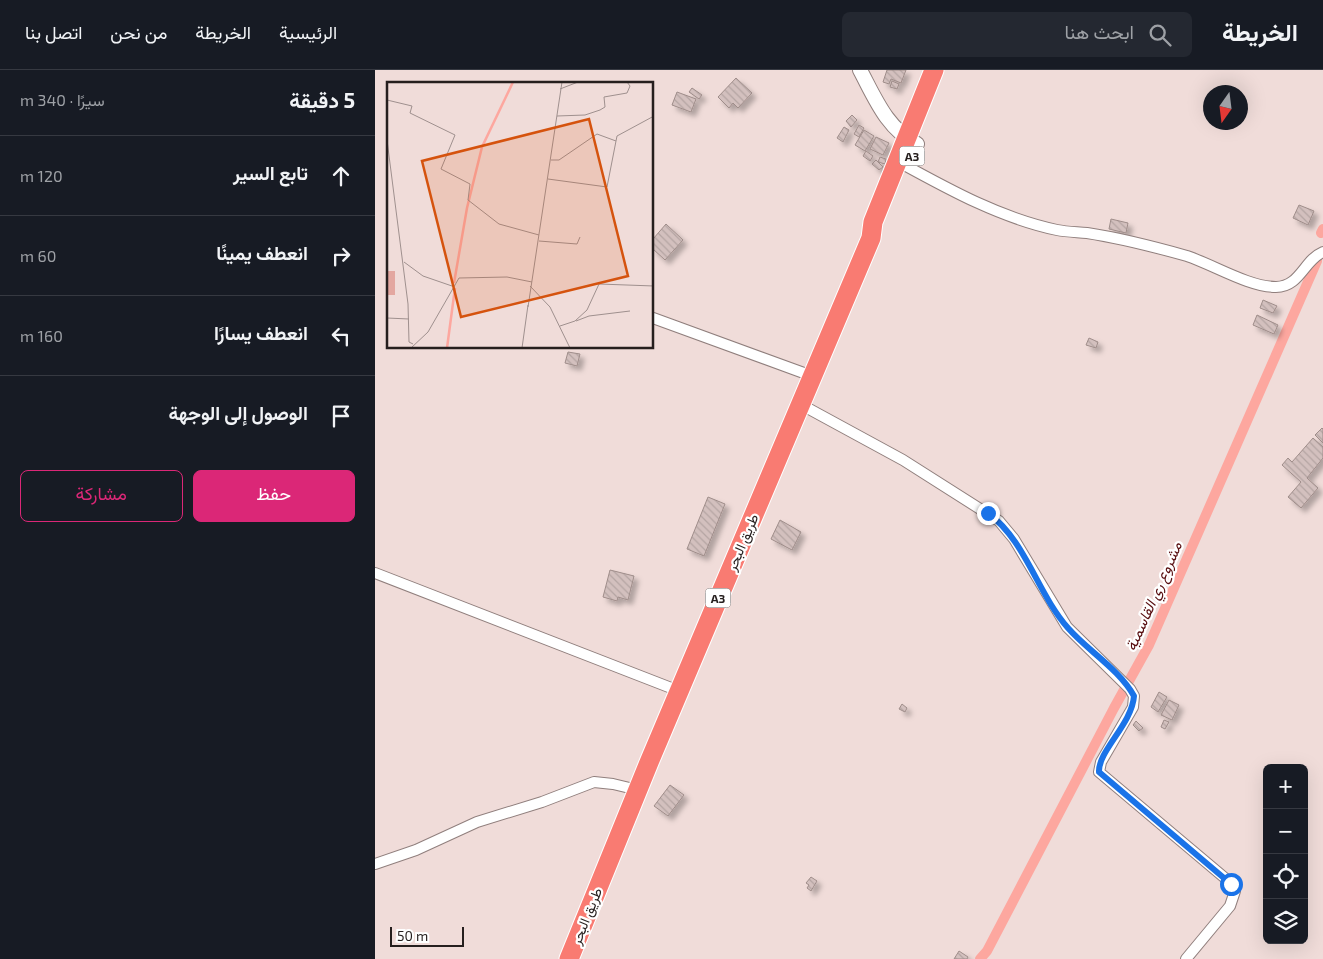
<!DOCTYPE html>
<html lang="ar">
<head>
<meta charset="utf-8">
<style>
	:root { --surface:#171b24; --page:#242831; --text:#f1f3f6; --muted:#9ea1a6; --line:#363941; --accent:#db2777 }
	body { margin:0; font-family:"Exo 2",Vazirmatn,sans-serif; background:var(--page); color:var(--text); direction:rtl }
	.controls { position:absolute; right:15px; bottom:15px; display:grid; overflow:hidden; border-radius:8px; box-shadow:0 5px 20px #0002 }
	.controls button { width:45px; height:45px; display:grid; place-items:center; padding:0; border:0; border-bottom:1px solid var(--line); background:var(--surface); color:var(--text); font:25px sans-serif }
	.compass { position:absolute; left:828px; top:15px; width:45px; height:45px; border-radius:50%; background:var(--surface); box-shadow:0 5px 20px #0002; rotate:194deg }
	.scale { position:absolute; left:15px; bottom:12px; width:74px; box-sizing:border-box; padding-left:5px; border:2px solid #261f1e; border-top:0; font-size:14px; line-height:18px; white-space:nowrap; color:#261f1e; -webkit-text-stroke:4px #fff; paint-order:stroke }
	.stop { position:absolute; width:15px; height:15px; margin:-11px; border:4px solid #1a73e8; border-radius:50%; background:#fff }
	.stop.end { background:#1a73e8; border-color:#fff; box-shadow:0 1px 5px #0008 }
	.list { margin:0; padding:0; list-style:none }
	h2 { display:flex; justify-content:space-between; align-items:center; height:65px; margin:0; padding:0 20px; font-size:21px }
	h2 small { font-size:16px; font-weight:400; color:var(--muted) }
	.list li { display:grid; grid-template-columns:32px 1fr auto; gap:15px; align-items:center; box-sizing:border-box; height:80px; padding:0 20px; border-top:1px solid var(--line) }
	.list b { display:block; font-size:19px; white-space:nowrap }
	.list em { font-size:16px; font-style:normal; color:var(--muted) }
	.actions { display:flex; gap:10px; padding:15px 20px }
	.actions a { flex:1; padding:11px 0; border:1px solid var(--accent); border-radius:8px; text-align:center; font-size:18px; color:var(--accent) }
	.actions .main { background:var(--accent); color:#fff }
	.icon { flex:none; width:28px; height:28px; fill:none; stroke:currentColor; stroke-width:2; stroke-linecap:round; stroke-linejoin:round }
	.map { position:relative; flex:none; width:948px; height:889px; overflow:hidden; direction:ltr }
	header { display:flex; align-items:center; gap:30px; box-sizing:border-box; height:70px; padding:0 25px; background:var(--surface); border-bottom:1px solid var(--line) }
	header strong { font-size:24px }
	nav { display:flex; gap:28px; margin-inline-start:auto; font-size:18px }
	.search { width:350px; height:45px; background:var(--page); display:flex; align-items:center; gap:12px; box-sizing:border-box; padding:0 18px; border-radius:8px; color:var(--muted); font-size:19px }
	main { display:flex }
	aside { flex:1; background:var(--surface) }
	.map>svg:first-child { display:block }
</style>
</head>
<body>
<header>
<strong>الخريطة</strong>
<div class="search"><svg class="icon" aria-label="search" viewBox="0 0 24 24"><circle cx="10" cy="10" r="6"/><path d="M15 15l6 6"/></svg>ابحث هنا</div>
<nav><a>الرئيسية</a><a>الخريطة</a><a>من نحن</a><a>اتصل بنا</a></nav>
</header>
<main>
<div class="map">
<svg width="948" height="889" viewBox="0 0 948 889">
	<defs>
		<pattern id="building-back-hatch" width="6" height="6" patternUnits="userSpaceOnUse" patternTransform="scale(1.25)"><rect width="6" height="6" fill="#d3c0be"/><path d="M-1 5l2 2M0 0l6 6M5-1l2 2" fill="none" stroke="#b5a5a3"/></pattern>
		<filter id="shadow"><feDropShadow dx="4.5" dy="4.5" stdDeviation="2.5" flood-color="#0004"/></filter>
	</defs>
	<rect width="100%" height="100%" fill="#f0dcd9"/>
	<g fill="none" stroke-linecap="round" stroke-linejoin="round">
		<path stroke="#fda79f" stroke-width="10" d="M 946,163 L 948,159
			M 605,889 L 612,881 L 739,638 L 774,575 L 942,191"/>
	</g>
	<path fill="url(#building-back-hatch)" stroke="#9f8d8a" filter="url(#shadow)" d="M 512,0 L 531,0 L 526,13 L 516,9 L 514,14 L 508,12 Z
		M 361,8 L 377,23 L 363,38 L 358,33 L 354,38 L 343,27 Z
		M 517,11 L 524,14 L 522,19 L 515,17 Z
		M 317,18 L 327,25 L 324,29 L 314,22 Z
		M 302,22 L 321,29 L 316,42 L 297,35 Z
		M 477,45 L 482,50 L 476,57 L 471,51 Z
		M 484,55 L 489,58 L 484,67 L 479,64 Z
		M 469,57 L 474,60 L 468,72 L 462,68 Z
		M 489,60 L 499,66 L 490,81 L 480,75 Z
		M 501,67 L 514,73 L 508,85 L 495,79 Z
		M 491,81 L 498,86 L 495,91 L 488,86 Z
		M 505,87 L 511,89 L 510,94 L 503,92 Z
		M 501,90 L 508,97 L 504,100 L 497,94 Z
		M 924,135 L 939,141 L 933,155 L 918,148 Z
		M 736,149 L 753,153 L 751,163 L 734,159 Z
		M 291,154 L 308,170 L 290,190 L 278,179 L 278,169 Z
		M 888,230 L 902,236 L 898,243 L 885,238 Z
		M 882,245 L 903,255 L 899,264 L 878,255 Z
		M 714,268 L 723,272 L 721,278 L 711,275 Z
		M 193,282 L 205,284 L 202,296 L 190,293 Z
		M 947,358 L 948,359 L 948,373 L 940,365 Z
		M 938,368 L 948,377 L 948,388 L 932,408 L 943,418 L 926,438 L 913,427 L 926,412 L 907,395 L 913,388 L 917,392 Z
		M 333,427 L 350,434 L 329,486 L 312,479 Z
		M 405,450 L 426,462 L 417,480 L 396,469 Z
		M 235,500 L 259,506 L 253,530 L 243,527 L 242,531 L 228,527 Z
		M 784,622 L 792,627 L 783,642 L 776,637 Z
		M 794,630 L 804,635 L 797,650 L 786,645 Z
		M 527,634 L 532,638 L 530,642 L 524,639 Z
		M 789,650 L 794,652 L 790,659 L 786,657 Z
		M 761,651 L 768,658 L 764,661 L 758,655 Z
		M 295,715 L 309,725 L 293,746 L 279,736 Z
		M 436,807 L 442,811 L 436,821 L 432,818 L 434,815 L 431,813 Z
		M 584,881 L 593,887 L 592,889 L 579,889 Z"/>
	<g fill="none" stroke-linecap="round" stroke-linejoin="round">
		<defs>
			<path id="street" d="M 522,91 C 573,119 625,148 682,160 C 692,162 702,162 712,163 C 745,168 780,177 812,186 C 839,195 874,217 901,217 C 925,217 929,190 948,182
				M 278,248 L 437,306
				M 425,334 L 528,390 L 624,451 L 639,469 L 692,557 L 755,619 L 759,626 L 758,637 L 726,692 L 724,702 L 857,814 L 860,821 L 855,836 L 811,889
				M 0,503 L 304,621
				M 0,794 L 41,780 L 102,752 L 167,732 L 219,712 L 238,714 L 263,720"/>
			<path id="secondary" d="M 485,0 C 500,28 512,59 542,74"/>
			<path id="highway" d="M 194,889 L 275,690 L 496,168 L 498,152 L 559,0"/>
		</defs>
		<use href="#street" stroke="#907f7d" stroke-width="12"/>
		<use href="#secondary" stroke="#907f7d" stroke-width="16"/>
		<use href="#highway" stroke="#fff" stroke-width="21"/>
		<use href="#street" stroke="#fff" stroke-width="10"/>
		<use href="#secondary" stroke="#fff" stroke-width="14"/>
		<use href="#highway" stroke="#f97b72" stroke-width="19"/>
	</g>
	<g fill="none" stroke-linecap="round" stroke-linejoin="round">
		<path stroke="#1a73e8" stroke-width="6" d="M 613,443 C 651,471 662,523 693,558 C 713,581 744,599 759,626 C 757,654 723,681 724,702 L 856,814"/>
	</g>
	<g text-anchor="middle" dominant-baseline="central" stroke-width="4.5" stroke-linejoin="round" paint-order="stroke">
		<g fill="#fff" stroke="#676262" stroke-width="1">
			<rect x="524.5" y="76.5" width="25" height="19" rx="4"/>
			<rect x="330.5" y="518.5" width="25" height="19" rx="4"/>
		</g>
		<g font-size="12" font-weight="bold" fill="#261f1e">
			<text x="537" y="86">A3</text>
			<text x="343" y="528">A3</text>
		</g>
		<g font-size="14" fill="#261f1e" stroke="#fff">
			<text transform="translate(367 472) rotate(-67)">طريق البحر</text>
			<text transform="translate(211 846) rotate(-68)">طريق البحر</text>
		</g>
		<g font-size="15" font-style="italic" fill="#570c0e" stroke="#fff">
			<text transform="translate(778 526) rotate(-66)">مشروع ري القاسمية</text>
		</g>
	</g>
	<g transform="translate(12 12)">
		<rect width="266" height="266" fill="#f0dcd9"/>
		<path d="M 0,189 L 8,189 L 8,213 L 0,213 Z" fill="#e3a7a0"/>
		<path fill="none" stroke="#fda79f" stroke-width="2.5" d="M 67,201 L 80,126 L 95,65 L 126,0M 60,266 L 68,206"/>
		<path fill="none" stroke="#9f908e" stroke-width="1" d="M 173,7 L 191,0M 0,18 L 25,24 L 23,31 L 68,53 L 54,87 L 83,102 L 81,118 L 112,142 L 152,153M 170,34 L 198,33 L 213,28 L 218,25 L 217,15 L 240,11 L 243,4 L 240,0M 0,58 L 21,222 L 22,260 L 26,262M 164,78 L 172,78 L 210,52 L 229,59 L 230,54 L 267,34M 161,97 L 220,105 L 229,59M 152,159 L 190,162 L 193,155M 17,180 L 36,194 L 65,204M 143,204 L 163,225 L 183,266M 141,225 L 175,0M 0,236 L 22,237M 189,239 L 202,234 L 243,229M 173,244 L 188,239 L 200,228 L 212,202 L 267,204M 24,266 L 41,250 L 72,196 L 120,195 L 145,200M 135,266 L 141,223"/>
		<path fill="#d5530e" fill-opacity="0.15" stroke="#d5530e" stroke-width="2.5" d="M 202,37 L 241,194 L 74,235 L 35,79 Z"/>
		<rect width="266" height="266" fill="none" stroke="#261f1e" stroke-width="2.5"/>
	</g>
</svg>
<div class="controls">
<button>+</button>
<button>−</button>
<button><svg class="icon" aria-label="locate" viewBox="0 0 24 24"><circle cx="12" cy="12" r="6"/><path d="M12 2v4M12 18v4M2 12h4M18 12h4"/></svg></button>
<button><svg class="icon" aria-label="layers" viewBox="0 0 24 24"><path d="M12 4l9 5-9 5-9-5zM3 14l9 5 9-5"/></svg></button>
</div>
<svg class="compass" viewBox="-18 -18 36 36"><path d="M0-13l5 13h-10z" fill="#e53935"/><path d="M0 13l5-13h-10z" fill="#9ea1a6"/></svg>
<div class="scale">50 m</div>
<div class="stop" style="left:856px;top:814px"></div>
<div class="stop end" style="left:613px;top:443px"></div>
</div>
<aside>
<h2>5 دقيقة<small>سيرًا · 340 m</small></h2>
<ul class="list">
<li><svg class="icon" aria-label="ahead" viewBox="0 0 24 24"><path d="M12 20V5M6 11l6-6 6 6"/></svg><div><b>تابع السير</b></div><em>120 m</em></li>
<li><svg class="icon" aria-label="right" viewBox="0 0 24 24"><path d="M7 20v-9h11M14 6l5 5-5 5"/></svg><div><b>انعطف يمينًا</b></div><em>60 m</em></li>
<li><svg class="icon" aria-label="left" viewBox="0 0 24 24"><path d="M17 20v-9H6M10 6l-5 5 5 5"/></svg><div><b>انعطف يسارًا</b></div><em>160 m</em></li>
<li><svg class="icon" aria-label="arrive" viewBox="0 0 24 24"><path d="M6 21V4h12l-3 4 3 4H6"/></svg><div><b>الوصول إلى الوجهة</b></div></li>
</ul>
<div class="actions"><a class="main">حفظ</a><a>مشاركة</a></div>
</aside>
</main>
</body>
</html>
